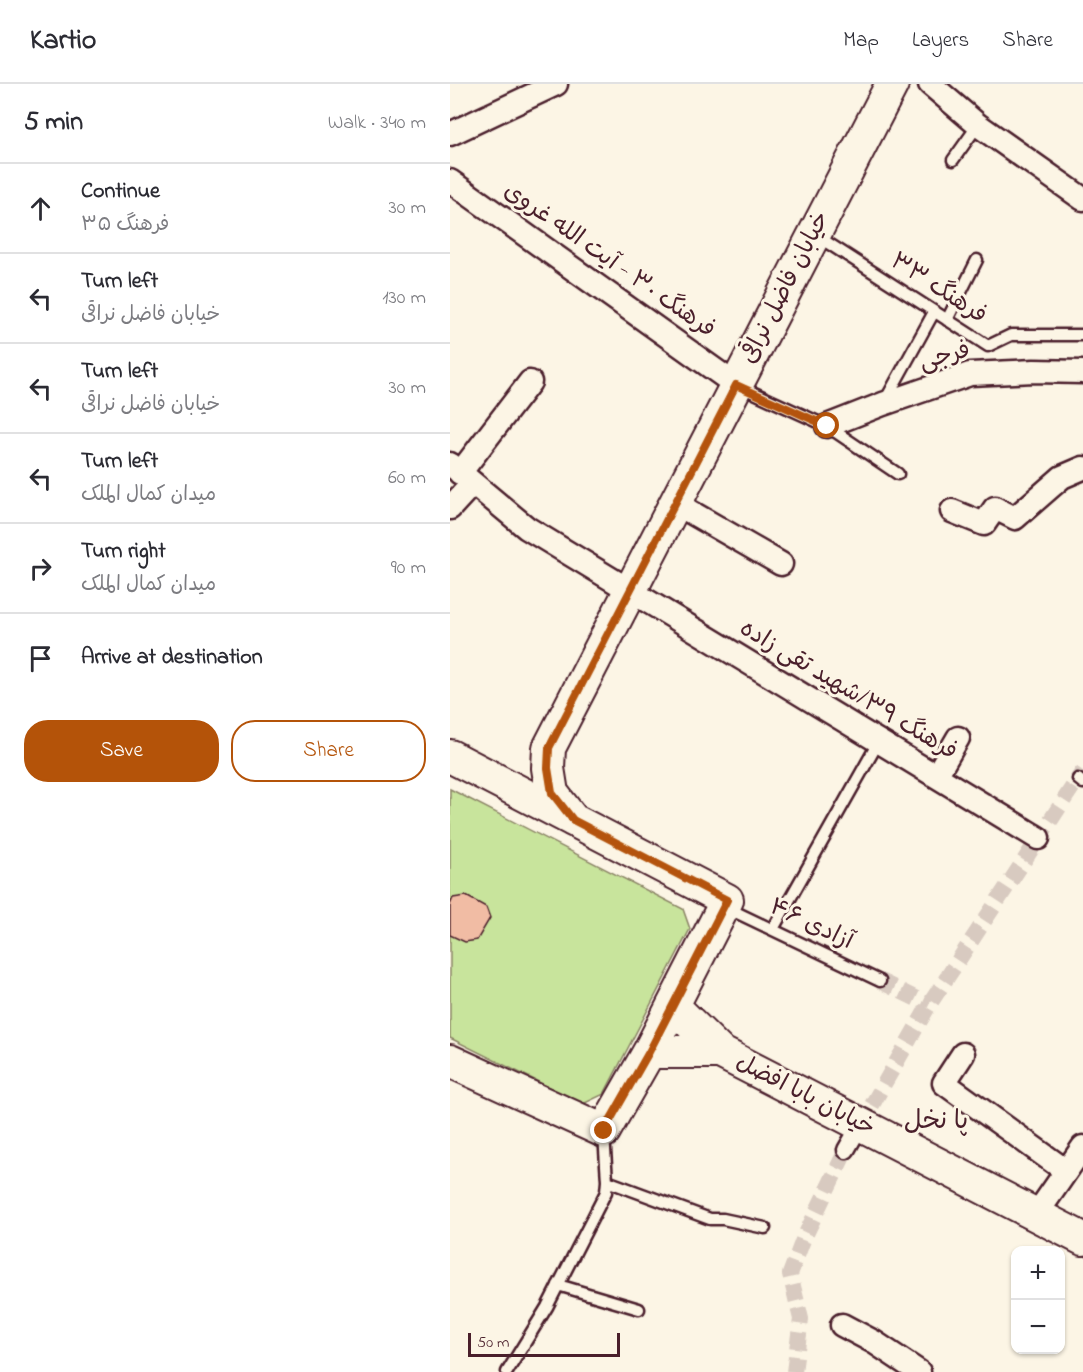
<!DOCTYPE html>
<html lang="en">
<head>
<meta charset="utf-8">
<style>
	:root { --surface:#fff; --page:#f7f7f7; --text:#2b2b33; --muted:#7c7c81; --line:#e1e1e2; --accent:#b45309 }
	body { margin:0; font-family:"Indie Flower","Playpen Sans Arabic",sans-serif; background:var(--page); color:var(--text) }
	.controls { position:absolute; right:18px; bottom:18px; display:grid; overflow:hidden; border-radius:12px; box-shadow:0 2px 4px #0004 }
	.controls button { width:54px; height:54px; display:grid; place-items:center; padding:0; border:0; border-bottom:2px solid var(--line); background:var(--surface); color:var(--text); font:30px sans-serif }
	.scale { position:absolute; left:18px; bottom:15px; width:152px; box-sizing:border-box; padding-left:6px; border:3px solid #4a1f2b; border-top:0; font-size:16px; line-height:21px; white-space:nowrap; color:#4a1f2b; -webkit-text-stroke:4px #fcf5e5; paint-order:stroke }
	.stop { position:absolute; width:18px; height:18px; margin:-14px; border:4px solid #b45309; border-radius:50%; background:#fff }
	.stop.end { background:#b45309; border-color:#fff; box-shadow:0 2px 6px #0008 }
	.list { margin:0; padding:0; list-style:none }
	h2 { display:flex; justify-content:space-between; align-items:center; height:78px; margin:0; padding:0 24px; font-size:26px }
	h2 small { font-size:20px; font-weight:400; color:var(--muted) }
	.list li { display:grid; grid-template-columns:39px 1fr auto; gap:18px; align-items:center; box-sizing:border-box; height:90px; padding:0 24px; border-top:2px solid var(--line) }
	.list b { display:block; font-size:22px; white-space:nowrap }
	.list p { margin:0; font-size:20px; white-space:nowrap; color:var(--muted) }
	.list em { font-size:20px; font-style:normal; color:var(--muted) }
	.actions { display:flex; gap:12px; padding:18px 24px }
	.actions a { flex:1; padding:14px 0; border:2px solid var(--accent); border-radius:24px; text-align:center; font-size:21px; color:var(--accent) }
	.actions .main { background:var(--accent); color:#fff }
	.icon { flex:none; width:33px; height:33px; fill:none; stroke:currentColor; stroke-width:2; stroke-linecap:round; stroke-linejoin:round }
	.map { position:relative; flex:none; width:633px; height:1288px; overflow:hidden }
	header { display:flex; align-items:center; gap:36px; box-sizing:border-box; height:84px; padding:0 30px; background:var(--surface); border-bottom:2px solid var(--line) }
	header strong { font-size:28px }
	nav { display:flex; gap:33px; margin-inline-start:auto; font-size:21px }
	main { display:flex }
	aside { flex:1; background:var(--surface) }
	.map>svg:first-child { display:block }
</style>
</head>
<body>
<header>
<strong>Kartio</strong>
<nav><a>Map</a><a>Layers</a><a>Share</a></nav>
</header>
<main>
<aside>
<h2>5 min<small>Walk · 340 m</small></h2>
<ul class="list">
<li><svg class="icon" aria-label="ahead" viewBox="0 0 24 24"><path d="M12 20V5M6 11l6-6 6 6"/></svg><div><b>Continue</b><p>فرهنگ ۳۵</p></div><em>30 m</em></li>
<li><svg class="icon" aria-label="left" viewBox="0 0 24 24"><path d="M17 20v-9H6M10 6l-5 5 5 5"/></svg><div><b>Turn left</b><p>خیابان فاضل نراقی</p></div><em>130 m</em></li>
<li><svg class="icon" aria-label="left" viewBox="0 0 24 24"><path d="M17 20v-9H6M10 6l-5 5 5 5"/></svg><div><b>Turn left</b><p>خیابان فاضل نراقی</p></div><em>30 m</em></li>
<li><svg class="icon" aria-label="left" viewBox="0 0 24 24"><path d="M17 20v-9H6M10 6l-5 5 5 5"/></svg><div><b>Turn left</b><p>میدان کمال الملک</p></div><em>60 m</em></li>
<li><svg class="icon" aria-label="right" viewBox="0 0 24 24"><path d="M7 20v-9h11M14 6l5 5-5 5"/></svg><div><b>Turn right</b><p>میدان کمال الملک</p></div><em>90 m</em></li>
<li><svg class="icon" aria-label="arrive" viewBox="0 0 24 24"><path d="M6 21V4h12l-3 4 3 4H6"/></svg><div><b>Arrive at destination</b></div></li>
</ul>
<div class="actions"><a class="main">Save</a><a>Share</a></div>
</aside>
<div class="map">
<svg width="633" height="1288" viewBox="0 0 633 1288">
	<rect width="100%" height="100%" fill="#fcf5e5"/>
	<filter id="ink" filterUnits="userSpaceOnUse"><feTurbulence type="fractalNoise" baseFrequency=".0167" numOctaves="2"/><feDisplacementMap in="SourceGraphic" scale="12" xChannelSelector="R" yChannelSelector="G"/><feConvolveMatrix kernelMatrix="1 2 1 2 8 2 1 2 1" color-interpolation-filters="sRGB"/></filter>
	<g filter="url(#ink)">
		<path fill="#c8e49c" stroke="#898264" stroke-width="1.5" d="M 0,705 L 233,825 L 240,845 L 154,1010 L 133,1020 L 0,954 Z"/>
		<path fill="#f1bca4" stroke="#4a1f2b" stroke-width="1.5" d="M 16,812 L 36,823 L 40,834 L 27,856 L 15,858 L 0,851 L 0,821 L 3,814 Z"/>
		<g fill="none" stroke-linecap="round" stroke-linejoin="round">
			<path stroke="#d8cac0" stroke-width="16" stroke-dasharray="16 8" stroke-linecap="butt" d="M 430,897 L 479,921
				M 422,1021 L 479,921 L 633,687
				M 344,1288 L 351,1235 L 340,1190 L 353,1156 L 396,1066"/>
			<defs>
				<path id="service" d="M 503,76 L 528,41
					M 367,152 L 538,262 L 561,251 L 633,251
					M 497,236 L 527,176
					M 289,302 L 377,342 L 448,390
					M 435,317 L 484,228
					M 628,695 L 633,699
					M 277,824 L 430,897
					M 323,845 L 429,657
					M 157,1097 L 260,1135 L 273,1135 L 315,1144
					M 108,1201 L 189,1225
					M 57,1288 L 97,1223 L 156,1108 L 157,1097 L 154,1050"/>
				<path id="pedestrian" d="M 396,1066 L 411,1040"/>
				<path id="minor" d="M 480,0 L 528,41 L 633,115
					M 0,50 L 106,0
					M 0,97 L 286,301
					M 377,342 L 433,320 L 520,290 L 584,287 L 633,288
					M 0,380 L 77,444 L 588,754
					M 10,389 L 80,298
					M 225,419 L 331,480
					M 0,424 L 23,399
					M 502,427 L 534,440 L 545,424 L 565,434 L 612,393 L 633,384
					M 486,692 L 508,654
					M 513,970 L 494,999 L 616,1087
					M 586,1131 L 633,1063
					M 392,1241 L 424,1258 L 469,1288"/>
				<path id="secondary" d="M 0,672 L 277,816 L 199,968 L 154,1047 L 0,977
					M 123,736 L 102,709 L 98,684 L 99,664 L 442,0
					M 223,922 L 270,968 L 633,1155
					M 199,968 L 270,968"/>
			</defs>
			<use href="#service" stroke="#4a1f2b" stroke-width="15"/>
			<use href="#pedestrian" stroke="#4a1f2b" stroke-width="21"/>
			<use href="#minor" stroke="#4a1f2b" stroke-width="27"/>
			<use href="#secondary" stroke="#4a1f2b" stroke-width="36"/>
			<use href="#service" stroke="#fcf5e5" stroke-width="10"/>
			<use href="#pedestrian" stroke="#fcf5e5" stroke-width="16"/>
			<use href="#minor" stroke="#fcf5e5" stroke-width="22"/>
			<use href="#secondary" stroke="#fcf5e5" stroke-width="32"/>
		</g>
	</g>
	<g fill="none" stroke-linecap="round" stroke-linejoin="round" filter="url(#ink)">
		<path stroke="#b45309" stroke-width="8" d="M 154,1047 L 199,968 L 277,816 L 123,736 L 102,709 L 98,684 L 99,664 L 286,301 L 377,342"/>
	</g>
	<g text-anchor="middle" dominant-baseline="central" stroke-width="6" stroke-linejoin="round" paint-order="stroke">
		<g font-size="24" fill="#4a1f2b" stroke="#fcf5e5">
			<text transform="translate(159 177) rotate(35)">فرهنگ ۳۰ - آیت الله غروی</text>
			<text transform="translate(336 204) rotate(-63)">خیابان فاضل نراقی</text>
			<text transform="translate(488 205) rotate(33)">فرهنگ ۳۳</text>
			<text transform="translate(495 273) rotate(-15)">فرجی</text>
			<text transform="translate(398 607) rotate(31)">فرهنگ ۳۹/شهید تقی زاده</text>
			<text transform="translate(361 841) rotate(25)">آزادی ۴۶</text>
			<text transform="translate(355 1012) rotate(27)">خیابان بابا افضل</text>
		</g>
		<g font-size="26" fill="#4a1f2b" stroke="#fcf5e5">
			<text x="486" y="1038">پا نخل</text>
		</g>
	</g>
</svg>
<div class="controls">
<button>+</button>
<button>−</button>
</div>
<div class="scale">50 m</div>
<div class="stop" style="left:377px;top:342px"></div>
<div class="stop end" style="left:154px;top:1047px"></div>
</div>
</main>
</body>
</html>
